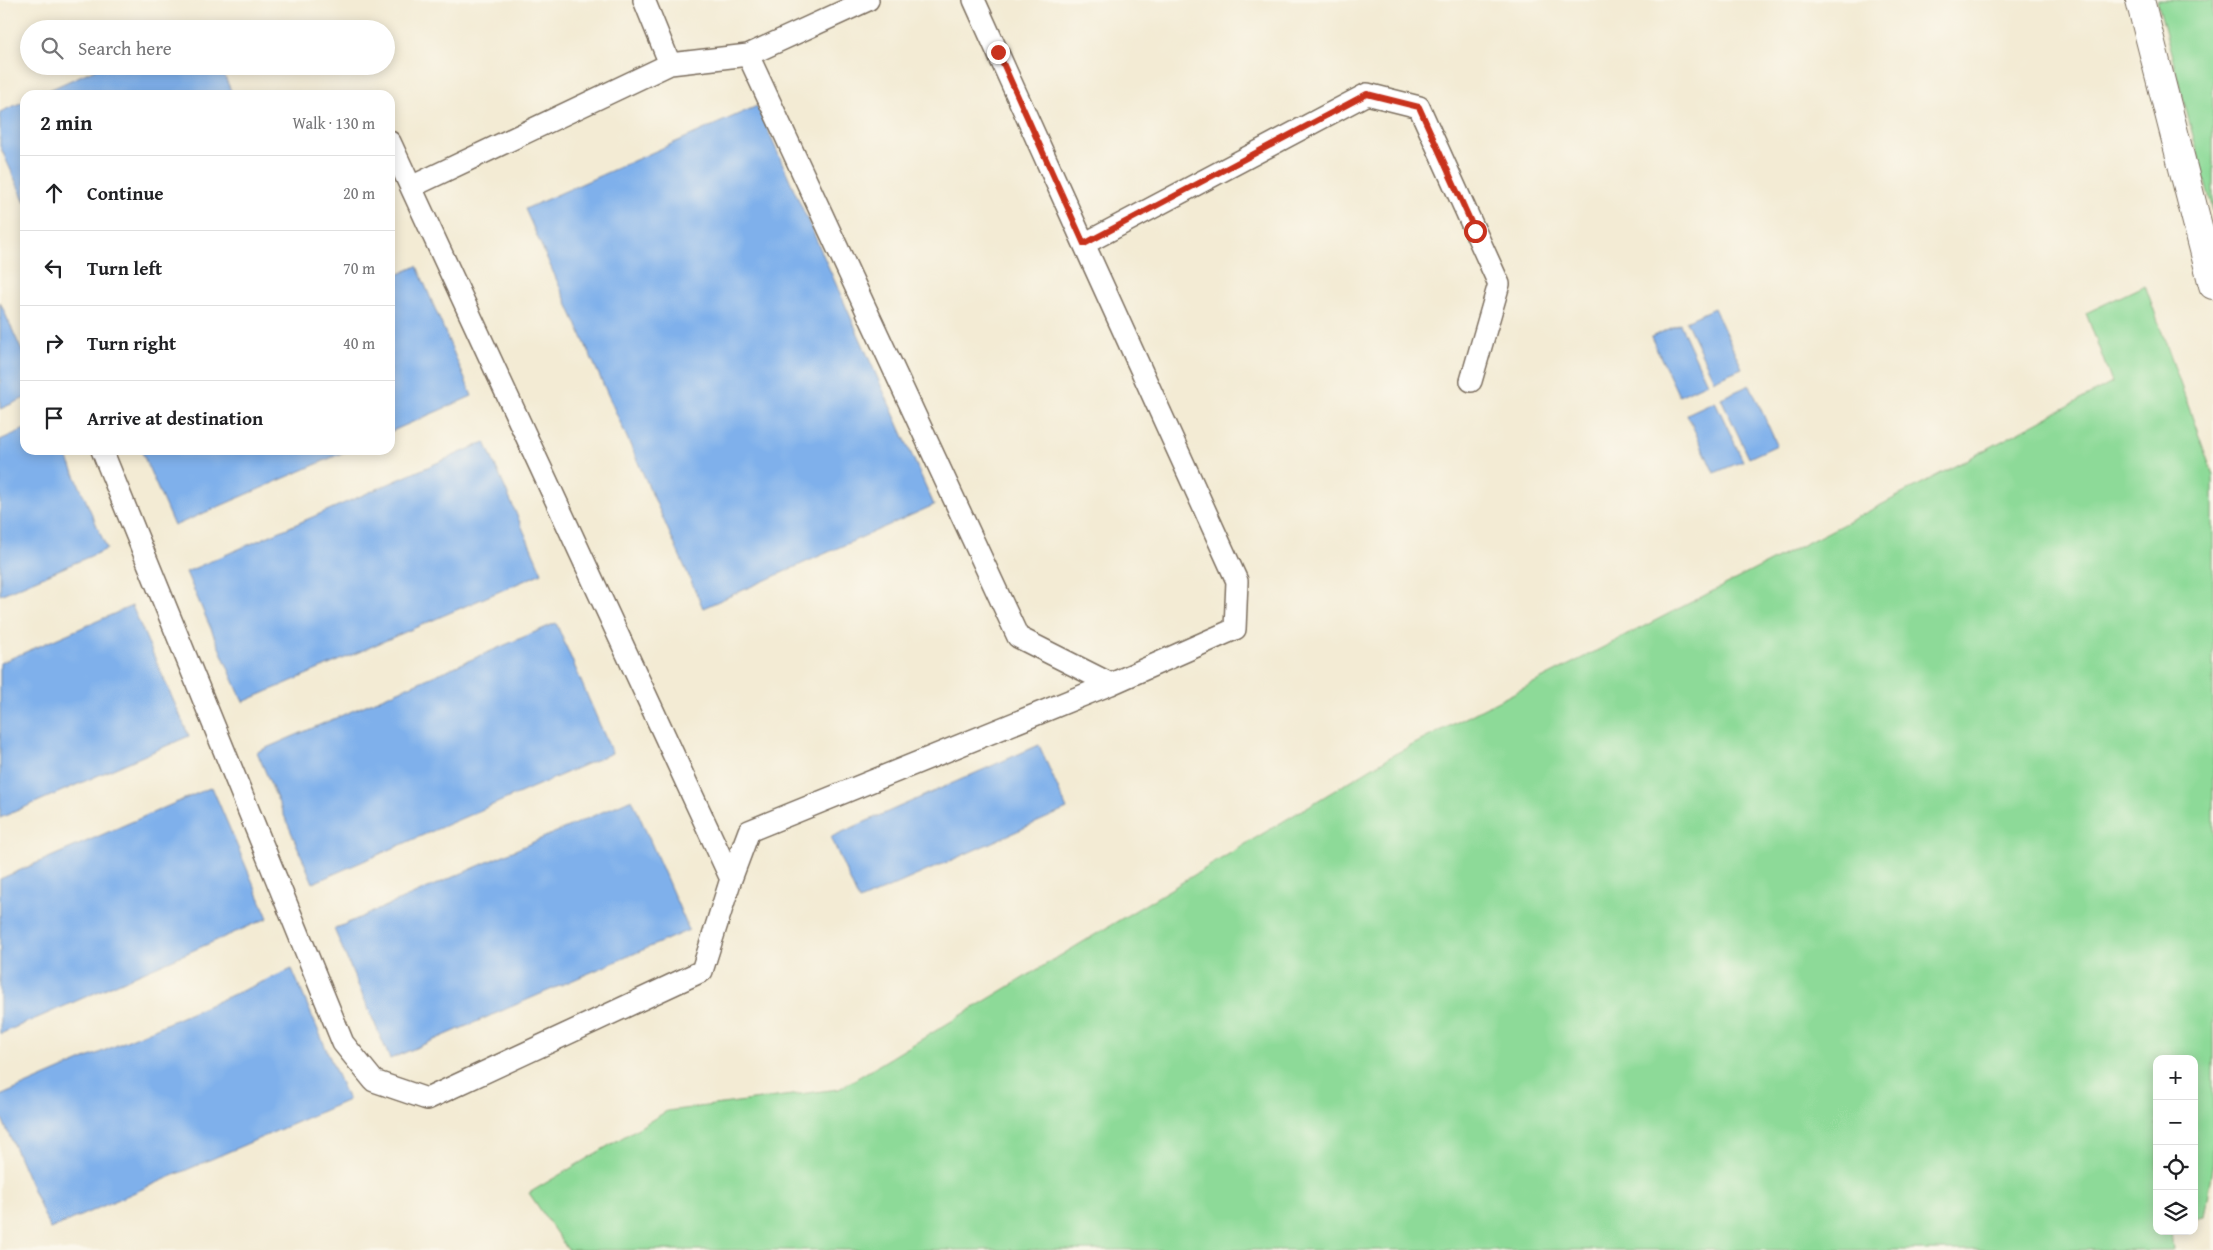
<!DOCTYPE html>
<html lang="en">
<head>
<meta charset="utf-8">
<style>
	:root { --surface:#fff; --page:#f6f6f6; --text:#202124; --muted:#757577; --line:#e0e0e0 }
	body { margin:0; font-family:"Gentium Book Plus",serif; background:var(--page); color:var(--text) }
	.controls { position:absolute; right:15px; bottom:15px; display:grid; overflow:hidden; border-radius:10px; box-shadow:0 2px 12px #0003 }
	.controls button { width:45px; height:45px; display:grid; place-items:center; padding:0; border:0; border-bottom:1px solid var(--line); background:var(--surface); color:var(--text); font:25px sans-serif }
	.stop { position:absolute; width:15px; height:15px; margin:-11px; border:4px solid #c8321e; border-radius:50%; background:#fff }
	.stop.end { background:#c8321e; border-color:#fff; box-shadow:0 1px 5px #0008 }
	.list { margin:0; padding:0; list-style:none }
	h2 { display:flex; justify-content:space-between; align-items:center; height:65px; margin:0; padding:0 20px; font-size:21px }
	h2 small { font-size:16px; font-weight:400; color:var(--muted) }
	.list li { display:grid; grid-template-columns:32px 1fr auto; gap:15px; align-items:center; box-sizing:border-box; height:75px; padding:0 20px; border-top:1px solid var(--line) }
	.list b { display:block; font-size:19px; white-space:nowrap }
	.list em { font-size:16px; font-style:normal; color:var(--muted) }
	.icon { flex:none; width:28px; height:28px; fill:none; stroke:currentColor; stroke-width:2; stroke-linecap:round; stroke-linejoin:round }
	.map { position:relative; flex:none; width:2213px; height:1250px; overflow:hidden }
	.search { position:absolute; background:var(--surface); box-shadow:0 2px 12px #0003; left:20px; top:20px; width:375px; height:55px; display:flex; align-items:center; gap:12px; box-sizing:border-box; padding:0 18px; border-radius:28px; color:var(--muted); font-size:19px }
	.panel { position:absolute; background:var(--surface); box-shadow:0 2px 12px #0003; left:20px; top:90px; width:375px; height:365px; border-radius:15px }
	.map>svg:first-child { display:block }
</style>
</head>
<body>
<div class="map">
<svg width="2213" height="1250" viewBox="0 0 2213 1250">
	<rect width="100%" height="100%" fill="#fbf7ec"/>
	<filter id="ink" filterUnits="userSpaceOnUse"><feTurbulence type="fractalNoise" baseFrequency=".02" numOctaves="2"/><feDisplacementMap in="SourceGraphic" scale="10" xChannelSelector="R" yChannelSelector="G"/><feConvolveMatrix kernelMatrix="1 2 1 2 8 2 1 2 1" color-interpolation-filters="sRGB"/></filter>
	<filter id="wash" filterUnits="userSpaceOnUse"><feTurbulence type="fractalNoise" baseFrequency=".0096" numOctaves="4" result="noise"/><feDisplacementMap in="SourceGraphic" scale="20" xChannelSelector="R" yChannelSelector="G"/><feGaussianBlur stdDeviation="1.12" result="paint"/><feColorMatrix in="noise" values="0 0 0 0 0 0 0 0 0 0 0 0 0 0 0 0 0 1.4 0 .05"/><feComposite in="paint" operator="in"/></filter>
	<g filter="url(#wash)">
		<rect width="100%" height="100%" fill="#f3ebd4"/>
		<path fill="#8dda98" stroke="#64825b" d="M 2157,0 L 2213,0 L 2213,211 Z
			M 2145,285 L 2213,475 L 2213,1162 L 2204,1217 L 2194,1219 L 2194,1059 L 2157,1059 L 2157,1231 L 2171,1231 L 2173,1250 L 568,1250 L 529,1193 L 667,1111 L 839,1089 L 1395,754 L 1879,506 L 2112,383 L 2086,313 Z"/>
		<path fill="#7fb0eb" stroke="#5d6d84" d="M 102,66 L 220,66 L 233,95 L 38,95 Z
			M 25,101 L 25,202 L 0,146 L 0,112 Z
			M 757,106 L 934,505 L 703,608 L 525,209 Z
			M 417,266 L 472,396 L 390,432 L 390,278 Z
			M 0,302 L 25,358 L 25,398 L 0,409 Z
			M 1714,308 L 1742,368 L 1714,380 L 1686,321 Z
			M 1680,324 L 1707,383 L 1679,396 L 1651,337 Z
			M 1750,385 L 1777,445 L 1749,458 L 1721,398 Z
			M 1715,401 L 1743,461 L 1714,473 L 1687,414 Z
			M 25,429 L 25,450 L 64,450 L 107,549 L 0,595 L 0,440 Z
			M 485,442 L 542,573 L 243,702 L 186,572 Z
			M 141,450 L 349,450 L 174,526 Z
			M 132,606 L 189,736 L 0,818 L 0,663 Z
			M 556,623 L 612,753 L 313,883 L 257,752 Z
			M 1039,745 L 1067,809 L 859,901 L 831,837 Z
			M 212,787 L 268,918 L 0,1034 L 0,879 Z
			M 632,799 L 689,930 L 390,1059 L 334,929 Z
			M 292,969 L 348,1100 L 50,1229 L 0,1114 L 0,1096 Z"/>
	</g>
	<g filter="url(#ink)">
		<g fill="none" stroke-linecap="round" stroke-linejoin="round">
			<defs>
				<path id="lane" d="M 644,0 L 670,64 L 748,55
					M 868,0 L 748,55 L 1018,637 L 1111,684
					M 974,0 L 1084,244 L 1367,94 L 1419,107 L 1499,284 L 1471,381
					M 390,142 L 731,879
					M 411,187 L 670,64
					M 102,450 L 343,1043 L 374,1081 L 427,1099 L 702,971 L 731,879 L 749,831 L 1111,684 L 1235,629 L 1237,581 L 1084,244"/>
				<path id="street" d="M 2140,0 L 2213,285"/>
			</defs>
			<use href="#lane" stroke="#7b6e5e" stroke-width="24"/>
			<use href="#street" stroke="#7b6e5e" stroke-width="30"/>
			<use href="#lane" stroke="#fff" stroke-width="21"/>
			<use href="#street" stroke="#fff" stroke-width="28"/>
		</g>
	</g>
	<g fill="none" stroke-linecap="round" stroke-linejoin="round" filter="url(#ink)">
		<path stroke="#c8321e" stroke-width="6" d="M 998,52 L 1084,244 L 1367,94 L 1419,107 L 1475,231"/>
	</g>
</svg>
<div class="controls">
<button>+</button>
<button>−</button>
<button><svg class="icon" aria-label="locate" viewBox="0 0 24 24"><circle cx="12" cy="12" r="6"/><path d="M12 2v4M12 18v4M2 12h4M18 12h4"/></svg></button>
<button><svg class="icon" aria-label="layers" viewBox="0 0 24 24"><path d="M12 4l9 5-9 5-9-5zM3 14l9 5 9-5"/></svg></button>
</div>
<div class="stop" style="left:1475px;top:231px"></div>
<div class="stop end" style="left:998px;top:52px"></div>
<div class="search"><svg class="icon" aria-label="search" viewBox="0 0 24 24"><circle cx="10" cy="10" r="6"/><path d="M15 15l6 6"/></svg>Search here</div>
<section class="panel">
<h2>2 min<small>Walk · 130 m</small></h2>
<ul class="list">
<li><svg class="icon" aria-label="ahead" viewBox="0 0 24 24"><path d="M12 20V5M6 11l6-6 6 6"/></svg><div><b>Continue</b></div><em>20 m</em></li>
<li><svg class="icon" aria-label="left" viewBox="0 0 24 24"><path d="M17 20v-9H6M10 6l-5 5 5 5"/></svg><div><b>Turn left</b></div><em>70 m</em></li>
<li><svg class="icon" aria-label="right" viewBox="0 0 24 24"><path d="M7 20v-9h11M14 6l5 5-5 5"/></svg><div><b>Turn right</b></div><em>40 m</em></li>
<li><svg class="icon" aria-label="arrive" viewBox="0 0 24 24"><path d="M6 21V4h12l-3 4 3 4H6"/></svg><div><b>Arrive at destination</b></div></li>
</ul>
</section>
</div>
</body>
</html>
